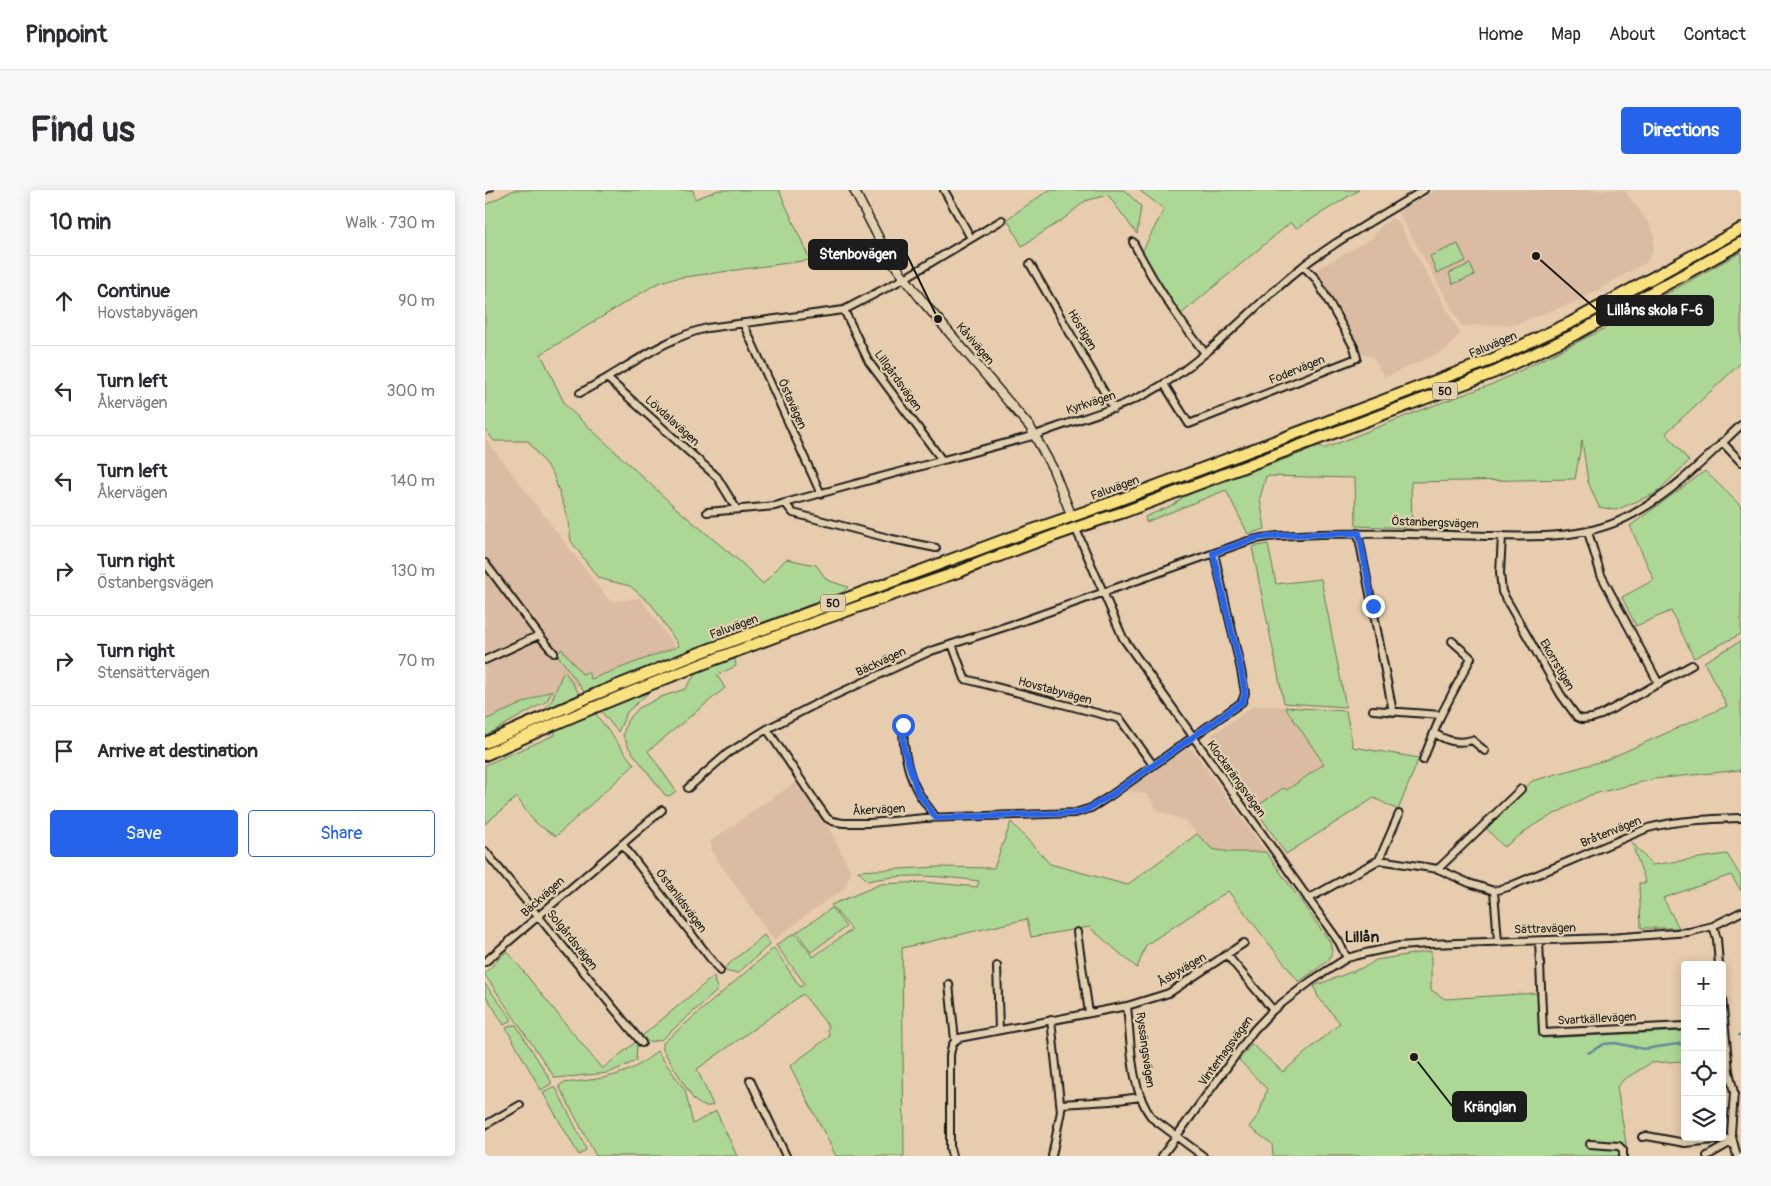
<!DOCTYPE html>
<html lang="en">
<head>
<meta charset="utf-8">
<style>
	:root { --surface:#fff; --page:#f7f7f7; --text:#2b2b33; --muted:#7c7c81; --line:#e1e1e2; --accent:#2563eb }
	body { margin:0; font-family:Pangolin,sans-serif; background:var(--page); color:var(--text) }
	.controls { position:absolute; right:15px; bottom:15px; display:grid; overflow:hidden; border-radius:5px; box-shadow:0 2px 12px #0003 }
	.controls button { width:45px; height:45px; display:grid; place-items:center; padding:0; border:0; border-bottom:1px solid var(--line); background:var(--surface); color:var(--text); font:25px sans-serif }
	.stop { position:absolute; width:15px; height:15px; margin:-11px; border:4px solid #2563eb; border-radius:50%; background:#fff }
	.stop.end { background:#2563eb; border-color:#fff; box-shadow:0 1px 5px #0008 }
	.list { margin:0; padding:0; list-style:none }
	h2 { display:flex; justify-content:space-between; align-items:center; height:65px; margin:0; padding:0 20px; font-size:21px }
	h2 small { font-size:16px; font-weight:400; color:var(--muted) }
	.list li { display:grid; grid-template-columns:32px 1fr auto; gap:15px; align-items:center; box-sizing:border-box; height:90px; padding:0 20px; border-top:1px solid var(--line) }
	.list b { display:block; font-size:19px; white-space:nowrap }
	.list p { margin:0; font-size:16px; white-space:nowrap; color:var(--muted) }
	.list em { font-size:16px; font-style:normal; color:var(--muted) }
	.actions { display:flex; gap:10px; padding:15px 20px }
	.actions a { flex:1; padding:11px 0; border:1px solid var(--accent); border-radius:5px; text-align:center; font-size:18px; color:var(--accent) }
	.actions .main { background:var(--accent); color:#fff }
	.icon { flex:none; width:28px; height:28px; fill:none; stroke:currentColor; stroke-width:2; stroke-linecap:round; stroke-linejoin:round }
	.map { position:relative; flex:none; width:1256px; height:966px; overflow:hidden; border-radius:5px }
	header { display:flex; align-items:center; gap:30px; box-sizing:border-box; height:70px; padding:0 25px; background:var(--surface); border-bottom:1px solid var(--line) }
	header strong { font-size:24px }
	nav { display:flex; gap:28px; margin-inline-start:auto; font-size:18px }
	.intro { display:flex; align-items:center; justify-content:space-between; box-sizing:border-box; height:120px; padding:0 30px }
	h1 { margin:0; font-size:35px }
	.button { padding:12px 22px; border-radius:5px; background:var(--accent); color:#fff; font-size:18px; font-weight:700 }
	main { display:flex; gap:30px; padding:0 30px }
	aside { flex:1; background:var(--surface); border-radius:5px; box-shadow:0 2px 12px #0003 }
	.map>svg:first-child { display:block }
</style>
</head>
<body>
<header>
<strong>Pinpoint</strong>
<nav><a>Home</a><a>Map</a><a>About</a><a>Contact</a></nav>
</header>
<div class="intro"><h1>Find us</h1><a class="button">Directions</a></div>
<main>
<aside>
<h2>10 min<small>Walk · 730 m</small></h2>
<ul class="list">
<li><svg class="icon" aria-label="ahead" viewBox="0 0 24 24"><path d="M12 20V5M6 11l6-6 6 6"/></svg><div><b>Continue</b><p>Hovstabyvägen</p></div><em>90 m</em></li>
<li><svg class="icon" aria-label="left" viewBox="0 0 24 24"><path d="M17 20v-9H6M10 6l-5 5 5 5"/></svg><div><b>Turn left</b><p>Åkervägen</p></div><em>300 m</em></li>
<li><svg class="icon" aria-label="left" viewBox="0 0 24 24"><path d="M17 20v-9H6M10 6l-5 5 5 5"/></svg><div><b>Turn left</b><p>Åkervägen</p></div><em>140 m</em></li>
<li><svg class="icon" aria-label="right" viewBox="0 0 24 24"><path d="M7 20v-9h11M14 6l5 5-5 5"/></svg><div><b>Turn right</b><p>Östanbergsvägen</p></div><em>130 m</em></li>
<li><svg class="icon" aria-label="right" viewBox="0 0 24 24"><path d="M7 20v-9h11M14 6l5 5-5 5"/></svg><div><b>Turn right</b><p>Stensättervägen</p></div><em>70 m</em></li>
<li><svg class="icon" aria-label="arrive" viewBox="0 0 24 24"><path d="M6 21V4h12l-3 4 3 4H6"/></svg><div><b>Arrive at destination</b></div></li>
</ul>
<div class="actions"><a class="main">Save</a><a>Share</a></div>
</aside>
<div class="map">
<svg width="1256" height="966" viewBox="0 0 1256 966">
	<rect width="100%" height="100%" fill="#e7ccad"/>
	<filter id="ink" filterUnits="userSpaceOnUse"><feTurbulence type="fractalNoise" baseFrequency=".02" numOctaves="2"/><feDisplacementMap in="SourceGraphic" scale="10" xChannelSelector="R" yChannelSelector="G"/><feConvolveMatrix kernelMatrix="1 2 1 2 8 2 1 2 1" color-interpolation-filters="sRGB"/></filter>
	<g filter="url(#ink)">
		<path fill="#dbbba1" d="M 950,0 L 1139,0 L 1163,32 L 1169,44 L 1168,61 L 1161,72 L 1095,110 L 1031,134 L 977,136 L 913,22 Z
			M 907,28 L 913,32 L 975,143 L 962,159 L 900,187 L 887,166 L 875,162 L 830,80 L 886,49 L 897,35 Z
			M 0,248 L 125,412 L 155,408 L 190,457 L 0,535 Z
			M 769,516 L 800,517 L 839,574 L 802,600 L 798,598 L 770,618 L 724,559 L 727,545 Z
			M 697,559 L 707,559 L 781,662 L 744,662 L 727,659 L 700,631 L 674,621 L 662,604 L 636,600 Z
			M 312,591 L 341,632 L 366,682 L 358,700 L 337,713 L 289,750 L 227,662 L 226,651 Z"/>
		<path fill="#add795" stroke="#647a58" d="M 29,0 L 208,0 L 210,9 L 234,0 L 294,0 L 325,70 L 185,89 L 171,94 L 56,164 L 80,215 L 191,318 L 259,375 L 278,394 L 301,369 L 331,375 L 342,390 L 363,397 L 358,402 L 100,503 L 72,464 L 77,459 L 97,484 L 103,482 L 106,489 L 194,456 L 167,415 L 145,396 L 113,388 L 86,351 L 82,325 L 68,284 L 43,251 L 9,251 L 0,239 L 0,15 Z
			M 564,0 L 639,0 L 656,16 L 652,44 L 623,5 L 600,11 L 580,28 L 537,56 L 522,29 Z
			M 654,0 L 874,0 L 812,38 L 805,33 L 695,125 L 656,64 L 679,19 Z
			M 973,54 L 981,71 L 952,83 L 945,66 Z
			M 1256,62 L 1256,173 L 1181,243 L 1204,271 L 1171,303 L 1131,320 L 1114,317 L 1103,292 L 1097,250 L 1090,289 L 926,292 L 927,338 L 871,336 L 870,288 L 781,286 L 775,308 L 780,339 L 763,344 L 741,300 L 661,332 L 660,327 L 690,314 L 699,306 L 836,256 L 838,259 L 936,220 L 1008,194 L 1119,139 Z
			M 985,74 L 990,85 L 968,94 L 964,83 Z
			M 1220,281 L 1255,315 L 1256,319 L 1256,444 L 1209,468 L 1186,421 L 1151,436 L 1137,407 L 1169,390 L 1145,336 Z
			M 783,354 L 791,394 L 836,389 L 861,517 L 799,513 L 767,357 Z
			M 1256,451 L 1256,582 L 1255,580 L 1169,589 L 1105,605 L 1049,635 L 1019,657 L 1000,637 L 1047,591 L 1121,570 L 1242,516 L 1219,472 Z
			M 250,469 L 251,476 L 232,485 L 240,498 L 163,561 L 191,601 L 184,606 L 180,605 L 144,558 L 138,545 L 142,531 L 154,518 L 176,507 L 200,499 L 212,482 Z
			M 80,482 L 95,505 L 62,519 L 61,517 L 67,510 L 77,485 Z
			M 67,500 L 62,511 L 0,546 L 0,530 Z
			M 161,503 L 163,503 L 142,522 L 133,542 L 116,521 Z
			M 800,517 L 861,521 L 868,557 L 934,568 L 913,620 L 889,608 L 801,664 L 770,618 L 798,598 L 802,600 L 839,574 Z
			M 110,523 L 149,575 L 71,646 C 48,633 46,629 32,607 L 0,634 L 0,575 L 70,545 L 69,540 Z
			M 526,632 L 565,674 L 642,695 L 712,644 L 727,659 L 744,662 L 781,662 L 845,752 L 847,761 L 844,770 L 814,792 L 743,701 L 661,755 L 652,778 L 604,737 L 546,747 L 542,729 L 417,758 L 419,966 L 351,966 L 305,876 L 345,846 L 342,840 L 344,837 L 318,804 L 212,879 L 228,915 C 220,918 215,915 209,910 L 178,860 L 178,853 L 289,758 L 315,797 L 320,794 L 291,755 L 310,743 L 328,767 L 360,744 L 367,740 L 346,715 L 396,694 L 440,692 L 492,697 L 494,691 C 457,686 419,683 383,691 L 373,681 L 454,677 L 509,678 Z
			M 1146,651 L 1167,675 L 1242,664 L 1256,687 L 1256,701 L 1246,685 L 1178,708 L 1194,738 L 1156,738 L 1154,693 L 1161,693 Z
			M 347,718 L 361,737 L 326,762 L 312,742 Z
			M 279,745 L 285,754 L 253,783 L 243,782 L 238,779 Z
			M 22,761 L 117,879 L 152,851 L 151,871 L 123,883 L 70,888 L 0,785 L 0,783 Z
			M 946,761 L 946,800 L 960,809 L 1052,803 L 1057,848 L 1200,841 L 1200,877 L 1198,871 L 1166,873 L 1138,890 L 1132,897 L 1143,966 L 788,966 L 787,954 L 764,937 L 774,924 L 782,899 L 754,870 L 767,854 L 798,882 L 855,833 L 833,807 L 829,796 L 882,776 L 891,770 Z
			M 229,786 L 230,793 L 233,800 L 176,850 L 164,852 L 157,846 Z
			M 0,794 L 26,828 L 26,831 L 19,835 L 0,804 Z
			M 28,835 L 31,835 L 66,891 L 66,894 L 56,900 L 21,838 Z
			M 172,861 L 200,900 L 208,934 L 231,921 L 252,966 L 111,966 L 74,896 L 78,893 C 115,889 143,888 172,861 Z
			M 68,898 L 71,898 L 100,956 L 101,960 L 94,965 L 58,903 Z"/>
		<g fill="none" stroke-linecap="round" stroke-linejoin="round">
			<path stroke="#5f8d97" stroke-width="2.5" d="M 1254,845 L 1256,845
				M 1103,863 L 1119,854 L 1130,853 L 1159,859 L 1200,853"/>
			<defs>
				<path id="minor" d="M 459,0 L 486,48
					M 648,52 C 669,93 691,127 720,163
					M 545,74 L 629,219
					M 359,120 L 384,172 L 457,270
					M 258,133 L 336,304
					M 122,188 C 154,169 185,147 222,138 L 359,120 L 420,88 L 517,30
					M 679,194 L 704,234 L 872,168 L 869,157 L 831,89 L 818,76
					M 95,203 L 122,188 L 232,287 L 251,318
					M 1237,252 L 1256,272
					M 300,313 L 308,323 L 407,349 L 451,358
					M 222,322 L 290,316 L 300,313 L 551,245 C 593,228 638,219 677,195 C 729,163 769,115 817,77 C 827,68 840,61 851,53 C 880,35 909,17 939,0
					M 590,337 L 638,448 L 854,752 L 862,768
					M 1103,342 L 1116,385 L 1174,494
					M 873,343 L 908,522
					M 1017,346 L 1015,383 L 1017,402 L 1076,505 L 1092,527 L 1097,529 L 1107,528 L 1116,525 L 1207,475
					M 0,373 L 54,445 L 69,463
					M 467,454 L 480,489 L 635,529 L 668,575
					M 0,470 L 54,445
					M 888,520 L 956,525
					M 419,529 C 416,550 422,583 433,602 C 438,611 445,619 451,628
					M 282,539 L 330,611 L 342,628 L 347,631 L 358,633 L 385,633 L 440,628 L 590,623 L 606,618 L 625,606 L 757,512 L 760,503 L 756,480 L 729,363
					M 949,543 C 962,551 972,554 987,550 L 1000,561
					M 938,570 L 956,525 L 986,468 L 967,451
					M 203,598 L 243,563 L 282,539 L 335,512 L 446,461 L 535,432 L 763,351 C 786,345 810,345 834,344 C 891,342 948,345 1004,346 C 1054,347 1104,349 1148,324 C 1189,302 1223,266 1256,235
					M 138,655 L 235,781
					M 0,661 L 157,853
					M 894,670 L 914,624
					M 953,679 L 1036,599
					M 1009,701 L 1013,751
					M 823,709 L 894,670 L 953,679 L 984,693 L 1009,701 L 1023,697 L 1163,638 C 1193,630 1225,629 1256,628
					M 1228,736 L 1232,749 L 1234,775
					M 592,742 L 604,823
					M 1054,751 L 1058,843 L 1200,836
					M 742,765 L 788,820
					M 0,772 L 177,620
					M 512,776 L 514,840
					M 464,794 L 470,850
					M 1237,808 L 1244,881 L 1249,903 L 1246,943 L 1252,966
					M 642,816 C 646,850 645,900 667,928 L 718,966
					M 566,830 L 576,921 L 567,966
					M 265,890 L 301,966
					M 576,914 L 625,911 L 656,907
					M 0,935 L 35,915
					M 1157,947 L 1162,946 L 1200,953 L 1247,948
					M 1105,954 L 1134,956 L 1138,960 L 1138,966
					M 467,966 L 465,958 L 465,866 C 466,858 467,852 474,848 L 642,816 L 684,803 L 759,753
					M 677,966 L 769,840 L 788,820 L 826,791 L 862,768 L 881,763 L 914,756 L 944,754 L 1124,748 L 1204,742 L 1228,736 L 1256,722
					M 1222,966 L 1243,954 L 1248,954"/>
				<path id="tertiary" d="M 369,0 L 403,66 L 439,113 L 545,237 L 568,279 L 587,327"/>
				<path id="trunk" d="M 0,553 L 111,504 L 217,462 L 519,350 L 631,311 L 1006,170 L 1087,132 L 1256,39
					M 0,565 C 155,494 315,436 476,381 C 489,376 501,370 514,366 C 556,350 597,335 639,322 L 1010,182 L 1091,144 L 1256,53"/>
			</defs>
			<use href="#minor" stroke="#1c1c1c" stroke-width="10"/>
			<use href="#tertiary" stroke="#1c1c1c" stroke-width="11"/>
			<use href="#trunk" stroke="#1c1c1c" stroke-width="14"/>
			<use href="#minor" stroke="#e3d0ae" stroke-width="6"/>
			<use href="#tertiary" stroke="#e3d0ae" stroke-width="8"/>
			<use href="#trunk" stroke="#fae180" stroke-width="10"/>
			<path stroke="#1c1c1c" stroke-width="2.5" d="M 0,4 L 8,0"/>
		</g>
	</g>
	<g fill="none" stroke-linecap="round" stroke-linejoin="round" filter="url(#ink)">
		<path stroke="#2563eb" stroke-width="6" d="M 418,535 L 419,559 L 432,601 L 451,628 L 590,623 L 601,620 L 625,606 L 757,512 L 760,504 L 756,480 L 728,363 L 772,348 L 798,345 L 874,343 L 888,416"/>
	</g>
	<g text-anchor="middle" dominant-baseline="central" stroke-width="4.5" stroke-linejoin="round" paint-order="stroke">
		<g fill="#e3d0ae" stroke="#585248" stroke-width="1">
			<rect x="947.5" y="192.5" width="25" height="17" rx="4"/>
			<rect x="335.5" y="404.5" width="25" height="17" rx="4"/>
		</g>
		<g font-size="11" font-weight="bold" fill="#1c1c1c">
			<text x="960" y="201">50</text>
			<text x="348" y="413">50</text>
		</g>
		<g font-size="12" fill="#1c1c1c" stroke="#e3d0ae">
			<text transform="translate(597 140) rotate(59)">Höstigen</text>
			<text transform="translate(490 154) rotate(49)">Kåvivägen</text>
			<text transform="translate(1008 155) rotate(-23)">Faluvägen</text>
			<text transform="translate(812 180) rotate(-22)">Fodervägen</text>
			<text transform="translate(413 191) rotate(54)">Lillgårdsvägen</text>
			<text transform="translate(606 213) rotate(-18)">Kyrkvägen</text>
			<text transform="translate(307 214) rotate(66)">Östavägen</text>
			<text transform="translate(187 231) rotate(42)">Lövdalavägen</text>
			<text transform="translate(630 298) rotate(-20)">Faluvägen</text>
			<text transform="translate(950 333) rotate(2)">Östanbergsvägen</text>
			<text transform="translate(249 437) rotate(-20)">Faluvägen</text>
			<text transform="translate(396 472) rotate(-25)">Bäckvägen</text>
			<text transform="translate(1072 475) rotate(60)">Ekorrstigen</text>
			<text transform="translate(570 501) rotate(15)">Hovstabyvägen</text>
			<text transform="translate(751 589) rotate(54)">Klockarängsvägen</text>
			<text transform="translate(394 620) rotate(-3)">Åkervägen</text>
			<text transform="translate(1126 642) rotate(-22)">Bråtenvägen</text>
			<text transform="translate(58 707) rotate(-42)">Bäckvägen</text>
			<text transform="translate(196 711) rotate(53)">Östanlidsvägen</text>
			<text transform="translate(1060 739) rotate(-2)">Sättravägen</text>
			<text transform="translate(87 750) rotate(51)">Solgårdsvägen</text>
			<text transform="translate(697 780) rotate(-31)">Åsbyvägen</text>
			<text transform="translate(1112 829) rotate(-3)">Svartkällevägen</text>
			<text transform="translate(660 860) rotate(82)">Ryssängsvägen</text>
			<text transform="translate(741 861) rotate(-54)">Vinterhagsvägen</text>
		</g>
		<g font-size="15" font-weight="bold" fill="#1c1c1c" stroke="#e3d0ae">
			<text x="877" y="747">Lillån</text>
		</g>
	</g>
	<path fill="none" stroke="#1c1c1c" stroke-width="2" d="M453 129L422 65M1051 66L1112 120M929 867L968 917"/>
	<g fill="#1c1c1c" stroke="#e3d0ae" stroke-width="2">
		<circle cx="453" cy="129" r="5"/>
		<circle cx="1051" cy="66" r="5"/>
		<circle cx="929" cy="867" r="5"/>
	</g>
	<g fill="#1c1c1c" stroke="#1c1c1c" stroke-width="2">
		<rect x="324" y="50" width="98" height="29" rx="5"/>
		<rect x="1112" y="106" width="116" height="29" rx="5"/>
		<rect x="968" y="902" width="73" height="29" rx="5"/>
	</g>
	<g font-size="14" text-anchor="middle" font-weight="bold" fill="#fff">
		<text x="373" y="69">Stenbovägen</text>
		<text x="1170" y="125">Lillåns skola F-6</text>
		<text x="1005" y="922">Kränglan</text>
	</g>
</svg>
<div class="controls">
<button>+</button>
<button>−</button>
<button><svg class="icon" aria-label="locate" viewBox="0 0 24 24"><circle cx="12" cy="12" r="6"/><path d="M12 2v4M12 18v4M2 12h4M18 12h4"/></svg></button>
<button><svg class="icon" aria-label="layers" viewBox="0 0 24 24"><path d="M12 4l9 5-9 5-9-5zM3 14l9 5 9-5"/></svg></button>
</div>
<div class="stop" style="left:418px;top:535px"></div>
<div class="stop end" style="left:888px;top:416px"></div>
</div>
</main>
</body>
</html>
